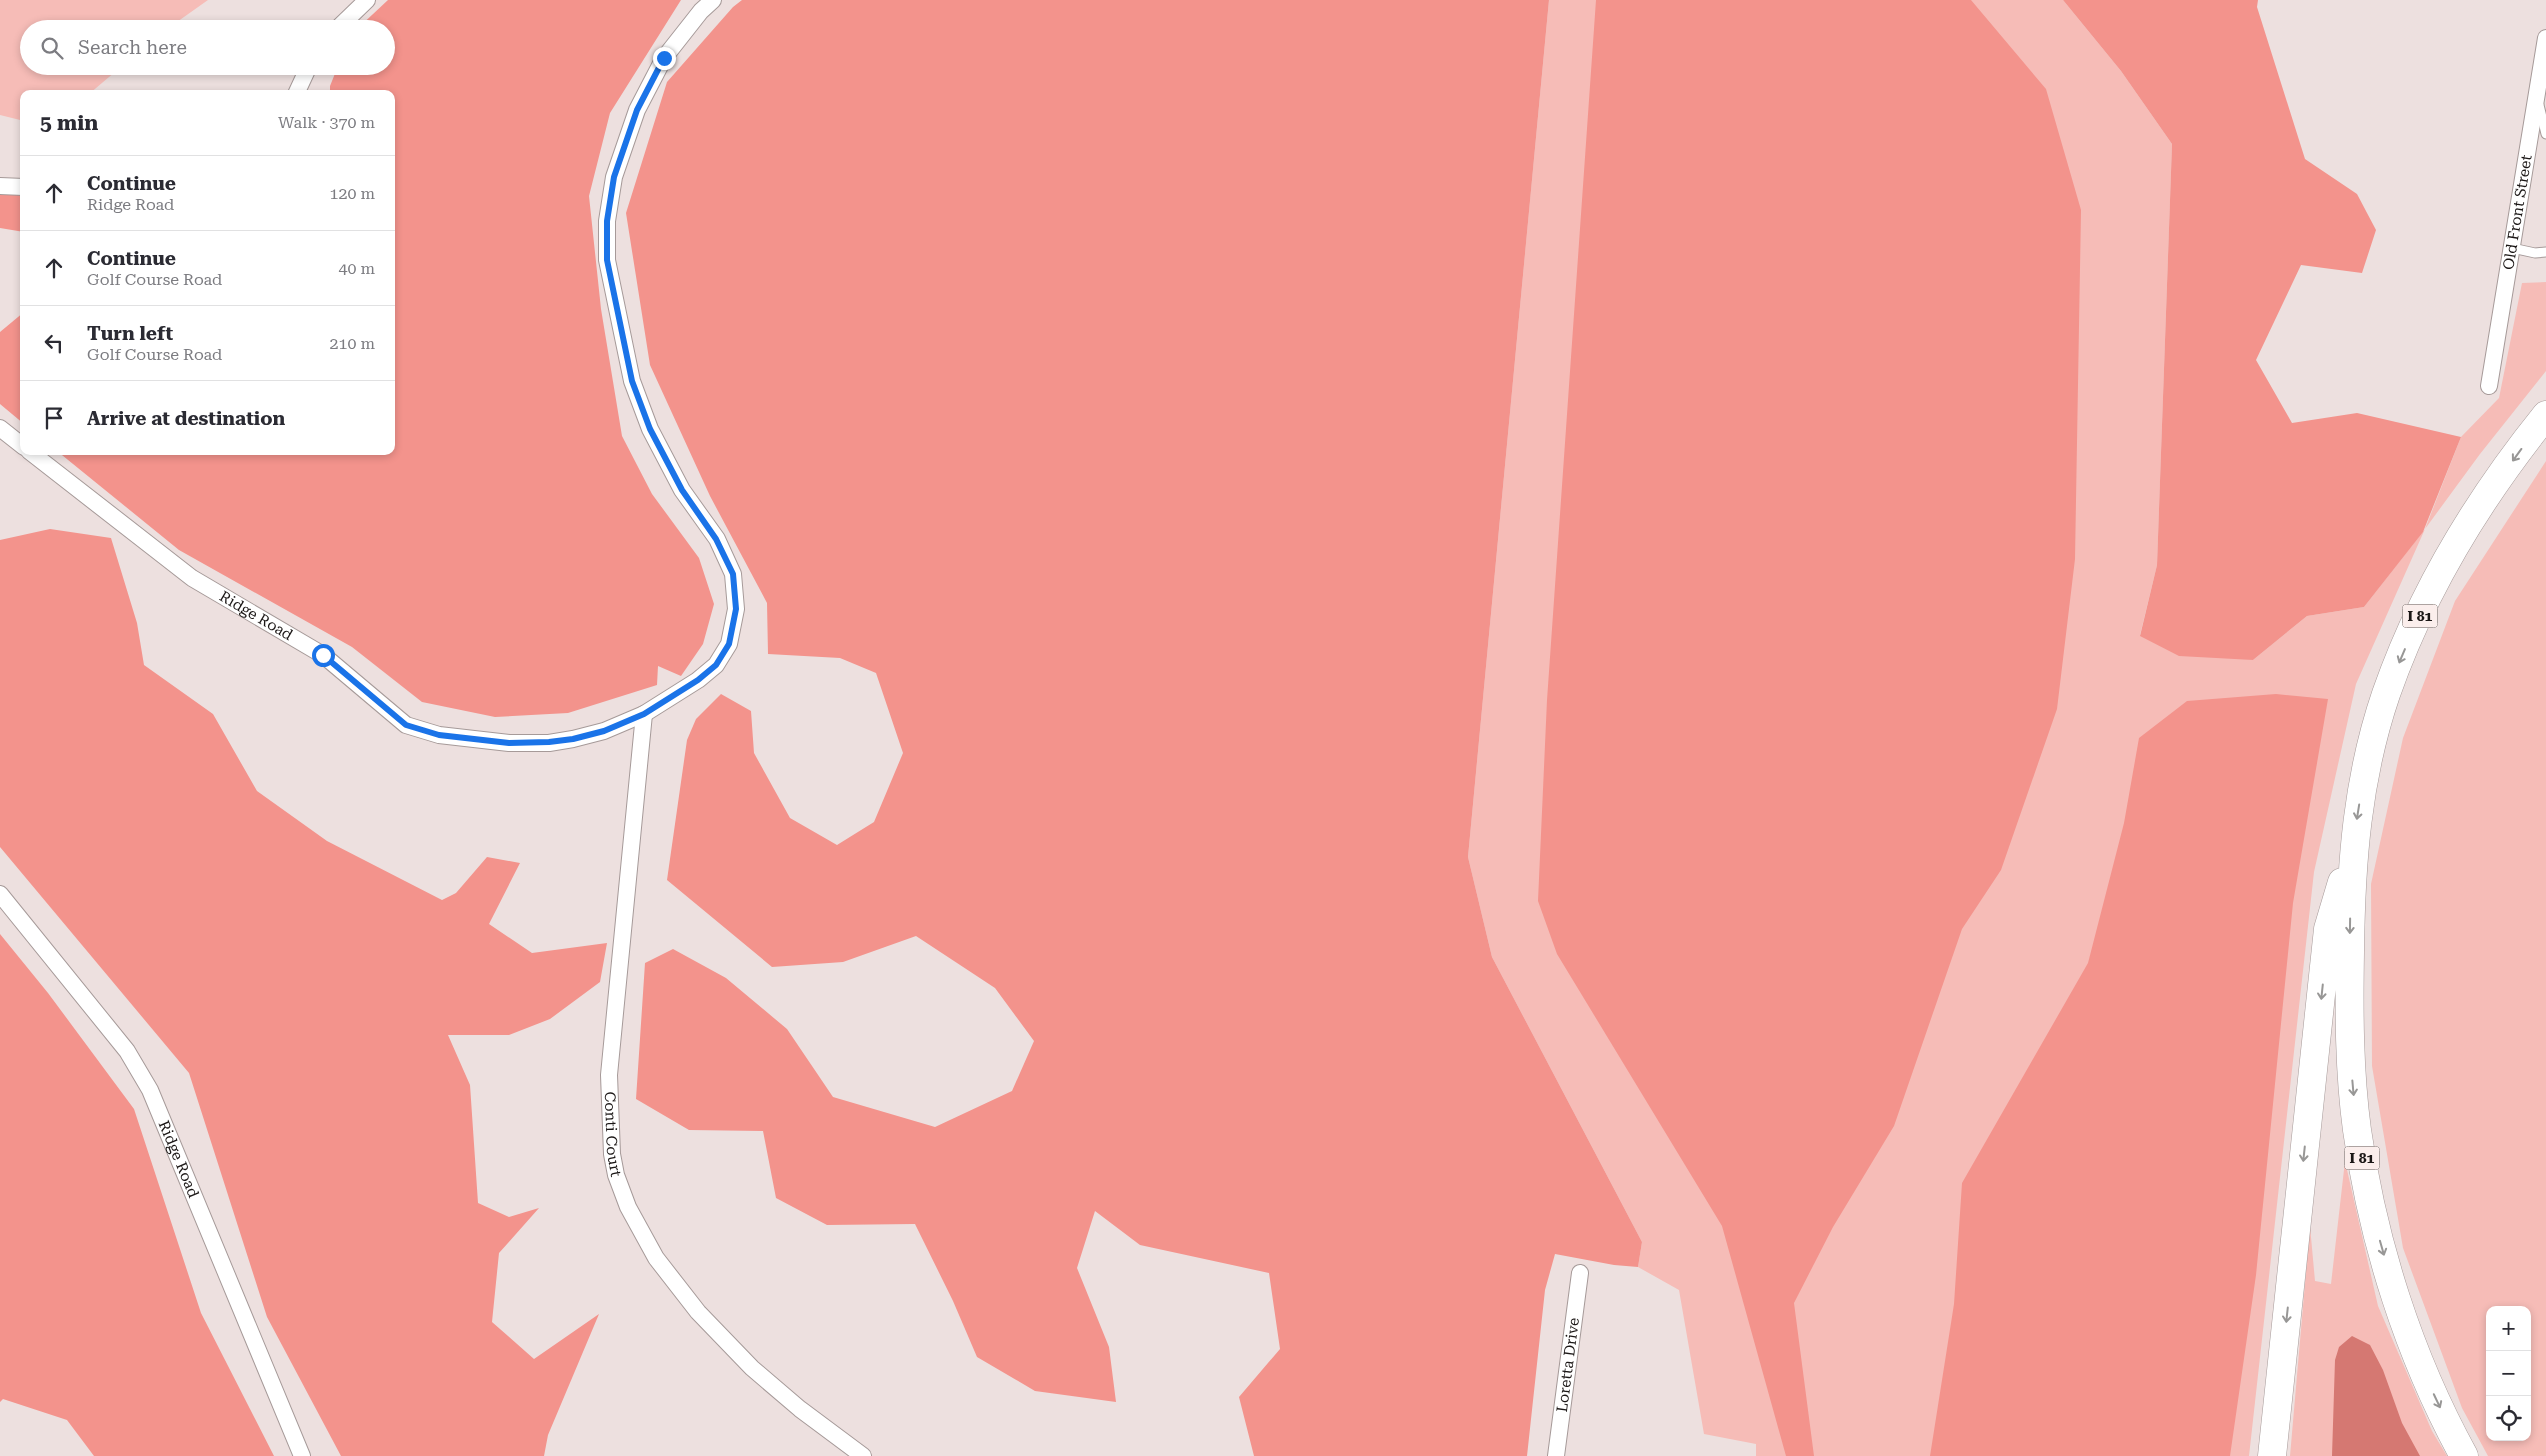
<!DOCTYPE html>
<html lang="en">
<head>
<meta charset="utf-8">
<style>
	:root { --surface:#fff; --page:#f2f2f3; --text:#2b2b33; --muted:#7c7c81; --line:#e1e1e2 }
	body { margin:0; font-family:"Roboto Serif",serif; background:var(--page); color:var(--text) }
	.controls { position:absolute; right:15px; bottom:15px; display:grid; overflow:hidden; border-radius:10px; box-shadow:0 2px 8px #0003 }
	.controls button { width:45px; height:45px; display:grid; place-items:center; padding:0; border:0; border-bottom:1px solid var(--line); background:var(--surface); color:var(--text); font:25px sans-serif }
	.stop { position:absolute; width:15px; height:15px; margin:-11px; border:4px solid #1a73e8; border-radius:50%; background:#fff }
	.stop.end { background:#1a73e8; border-color:#fff; box-shadow:0 1px 5px #0008 }
	.list { margin:0; padding:0; list-style:none }
	h2 { display:flex; justify-content:space-between; align-items:center; height:65px; margin:0; padding:0 20px; font-size:21px }
	h2 small { font-size:16px; font-weight:400; color:var(--muted) }
	.list li { display:grid; grid-template-columns:32px 1fr auto; gap:15px; align-items:center; box-sizing:border-box; height:75px; padding:0 20px; border-top:1px solid var(--line) }
	.list b { display:block; font-size:19px; white-space:nowrap }
	.list p { margin:0; font-size:16px; white-space:nowrap; color:var(--muted) }
	.list em { font-size:16px; font-style:normal; color:var(--muted) }
	.icon { flex:none; width:28px; height:28px; fill:none; stroke:currentColor; stroke-width:2; stroke-linecap:round; stroke-linejoin:round }
	.map { position:relative; flex:none; width:2546px; height:1456px; overflow:hidden }
	.search { position:absolute; background:var(--surface); box-shadow:0 2px 8px #0003; left:20px; top:20px; width:375px; height:55px; display:flex; align-items:center; gap:12px; box-sizing:border-box; padding:0 18px; border-radius:28px; color:var(--muted); font-size:19px }
	.panel { position:absolute; background:var(--surface); box-shadow:0 2px 8px #0003; left:20px; top:90px; width:375px; height:365px; border-radius:10px }
	.map>svg:first-child { display:block }
</style>
</head>
<body>
<div class="map">
<svg width="2546" height="1456" viewBox="0 0 2546 1456">
	<rect width="100%" height="100%" fill="#ede0df"/>
	<path fill="#f6bcb7" fill-rule="evenodd" d="M 0,0 L 208,0 L 167,29 L 29,29 L 29,66 L 122,66 L 89,94 L 24,94 L 24,121 L 0,115 Z
		M 1549,0 L 2063,0 L 2121,71 L 2172,144 L 2157,565 L 2140,635 L 2253,660 L 2307,616 L 2364,607 L 2425,529 L 2461,437 L 2499,398 L 2522,283 L 2546,282 L 2546,371 L 2480,454 L 2425,529 L 2356,684 L 2314,872 L 2249,1456 L 1756,1456 L 1756,1444 L 1704,1434 L 1679,1290 L 1638,1267 L 1642,1242 L 1492,957 L 1468,857 Z
		M 2546,461 L 2546,1456 L 2488,1456 L 2462,1408 L 2403,1248 L 2372,1066 L 2371,884 L 2403,738 L 2455,601 ZM 2490,1310 L 2527,1310 L 2527,1437 L 2490,1437 Z
		M 2345,1161 L 2378,1306 L 2432,1431 L 2447,1456 L 2290,1456 L 2310,1226 L 2315,1281 L 2331,1284 Z"/>
	<path fill="#f3938c" d="M 388,0 L 681,0 L 610,113 L 589,196 L 601,309 L 622,436 L 652,494 L 699,558 L 714,604 L 703,644 L 681,676 L 658,666 L 657,685 L 568,713 L 495,717 L 422,702 L 352,647 L 179,550 L 57,451 L 391,451 L 391,94 L 330,94 L 330,86 L 338,66 L 386,66 L 386,29 L 357,29 Z
		M 742,0 L 1549,0 L 1468,857 L 1492,957 L 1642,1242 L 1638,1267 L 1614,1265 L 1555,1254 L 1545,1290 L 1527,1456 L 1254,1456 L 1239,1397 L 1280,1349 L 1269,1273 L 1140,1245 L 1095,1211 L 1077,1268 L 1109,1347 L 1116,1402 L 1035,1391 L 977,1357 L 953,1301 L 915,1224 L 827,1225 L 776,1198 L 763,1131 L 689,1130 L 636,1099 L 645,963 L 673,949 L 726,978 L 787,1029 L 833,1097 L 935,1127 L 1012,1091 L 1034,1041 L 995,988 L 916,936 L 843,962 L 772,967 L 667,880 L 687,740 L 696,719 L 721,694 L 751,711 L 754,753 L 790,818 L 837,845 L 874,822 L 903,753 L 876,673 L 840,658 L 768,654 L 767,603 L 710,496 L 650,365 L 626,213 L 667,82 L 733,7 Z
		M 1596,0 L 1971,0 L 2046,89 L 2081,210 L 2075,559 L 2057,709 L 2001,870 L 1962,929 L 1894,1126 L 1833,1227 L 1794,1303 L 1814,1456 L 1786,1456 L 1722,1226 L 1557,954 L 1538,901 L 1547,700 Z
		M 2063,0 L 2258,0 L 2257,7 L 2305,159 L 2357,194 L 2376,230 L 2362,273 L 2301,265 L 2256,360 L 2292,423 L 2357,413 L 2461,437 L 2423,532 L 2364,607 L 2307,616 L 2253,660 L 2179,656 L 2140,636 L 2157,565 L 2172,144 L 2121,71 Z
		M 0,195 L 24,195 L 24,232 L 0,228 Z
		M 24,312 L 24,424 L 0,404 L 0,332 Z
		M 50,529 L 111,538 L 137,623 L 144,665 L 213,714 L 257,791 L 327,841 L 442,900 L 456,893 L 487,857 L 520,863 L 489,924 L 532,953 L 607,943 L 600,982 L 550,1019 L 509,1035 L 448,1035 L 470,1085 L 478,1203 L 509,1217 L 539,1208 L 499,1253 L 492,1322 L 534,1359 L 599,1314 L 548,1435 L 544,1456 L 341,1456 L 267,1317 L 189,1073 L 0,847 L 0,540 Z
		M 2276,694 L 2328,699 L 2293,903 L 2256,1275 L 2230,1456 L 1930,1456 L 1954,1304 L 1962,1183 L 2088,963 L 2124,823 L 2139,738 L 2187,701 Z
		M 0,934 L 48,993 L 134,1109 L 201,1313 L 274,1456 L 94,1456 L 67,1420 L 3,1399 L 0,1402 Z"/>
	<path fill="#d57872" d="M 2352,1336 L 2370,1345 L 2383,1370 L 2402,1423 L 2420,1456 L 2332,1456 L 2335,1360 L 2339,1347 Z"/>
	<g fill="none" stroke-linecap="round" stroke-linejoin="round">
		<defs>
			<path id="service" d="M 2539,105 L 2546,134
				M 2512,248 L 2535,253 L 2546,252"/>
			<g id="minor">
				<path d="M 337,29 L 367,0"/>
				<path d="M 296,94 L 309,66"/>
				<path d="M 0,186 L 24,187"/>
				<path id="s1" d="M 2489,386 L 2546,38"/>
				<path d="M 0,428 L 24,447"/>
				<path id="s2" d="M 29,451 L 192,578 L 323,655 L 406,725 L 439,735 L 509,743 L 549,743 L 573,739 L 604,731 L 644,714 L 698,680 L 716,665 L 729,644 L 736,609 L 733,574 L 717,539 L 682,490 L 650,429 L 632,381 L 607,260 L 607,221 L 614,177 L 637,110 L 664,58 L 701,11 L 713,0"/>
				<path id="s3" d="M 644,714 L 609,1075 L 612,1154 L 616,1175 L 628,1207 L 656,1258 L 698,1312 L 752,1368 L 800,1409 L 863,1456"/>
				<path id="s4" d="M 0,894 L 127,1051 L 150,1090 L 302,1456"/>
				<path id="s5" d="M 1556,1456 L 1580,1273"/>
			</g>
			<path id="motorway" d="M 2272,1456 L 2328,929 L 2342,882
				M 2464,1456 C 2409,1356 2373,1243 2357,1130 C 2349,1071 2349,1011 2350,952 C 2351,863 2357,779 2386,694 C 2421,594 2479,498 2546,415"/>
		</defs>
		<use href="#service" stroke="#a69a99" stroke-width="11"/>
		<use href="#minor" stroke="#a69a99" stroke-width="18"/>
		<use href="#motorway" stroke="#a69a99" stroke-width="29"/>
		<use href="#service" stroke="#fff" stroke-width="9"/>
		<use href="#minor" stroke="#fff" stroke-width="16"/>
		<use href="#motorway" stroke="#fff" stroke-width="28"/>
	</g>
	<defs><path id="oneway-shaft" d="M-6 0H5M1.5-3L5.5 0L1.5 3" fill="none" stroke-width="1.6" stroke-linecap="round" stroke-linejoin="round" transform="scale(1.25)"/></defs>
	<g stroke="#989796">
		<use href="#oneway-shaft" transform="translate(2517 455) rotate(126)"/>
		<use href="#oneway-shaft" transform="translate(2402 656) rotate(113)"/>
		<use href="#oneway-shaft" transform="translate(2358 812) rotate(99)"/>
		<use href="#oneway-shaft" transform="translate(2350 926) rotate(91)"/>
		<use href="#oneway-shaft" transform="translate(2322 992) rotate(96)"/>
		<use href="#oneway-shaft" transform="translate(2353 1088) rotate(85)"/>
		<use href="#oneway-shaft" transform="translate(2304 1154) rotate(96)"/>
		<use href="#oneway-shaft" transform="translate(2382 1248) rotate(74)"/>
		<use href="#oneway-shaft" transform="translate(2287 1315) rotate(96)"/>
		<use href="#oneway-shaft" transform="translate(2437 1401) rotate(65)"/>
	</g>
	<g fill="none" stroke-linecap="round" stroke-linejoin="round">
		<path stroke="#1a73e8" stroke-width="6" d="M 323,655 L 406,725 L 439,735 L 509,743 L 549,742 L 573,739 L 604,731 L 644,714 L 698,680 L 716,665 L 729,644 L 736,609 L 733,574 L 716,539 L 682,490 L 650,429 L 632,381 L 607,260 L 607,221 L 614,177 L 637,110 L 664,58"/>
	</g>
	<g text-anchor="middle" dominant-baseline="central" stroke-width="4" stroke-linejoin="round" paint-order="stroke">
		<g fill="#fbeeec" stroke="#5e5856" stroke-width="1">
			<rect x="2402.5" y="604.5" width="35" height="23" rx="4"/>
			<rect x="2344.5" y="1146.5" width="35" height="23" rx="4"/>
		</g>
		<g font-size="14" font-weight="bold" fill="#1b1716">
			<text x="2420" y="616">I 81</text>
			<text x="2362" y="1158">I 81</text>
		</g>
		<g font-size="15" fill="#1b1716" stroke="#fbeeec">
			<text stroke="none"><textPath href="#s1" startOffset="176">Old Front Street</textPath></text>
			<text stroke="none"><textPath href="#s2" startOffset="281">Ridge Road</textPath></text>
			<text stroke="none"><textPath href="#s3" startOffset="422">Conti Court</textPath></text>
			<text stroke="none"><textPath href="#s4" startOffset="322">Ridge Road</textPath></text>
			<text stroke="none"><textPath href="#s5" startOffset="92">Loretta Drive</textPath></text>
		</g>
	</g>
</svg>
<div class="controls">
<button>+</button>
<button>−</button>
<button><svg class="icon" aria-label="locate" viewBox="0 0 24 24"><circle cx="12" cy="12" r="6"/><path d="M12 2v4M12 18v4M2 12h4M18 12h4"/></svg></button>
</div>
<div class="stop" style="left:323px;top:655px"></div>
<div class="stop end" style="left:664px;top:58px"></div>
<div class="search"><svg class="icon" aria-label="search" viewBox="0 0 24 24"><circle cx="10" cy="10" r="6"/><path d="M15 15l6 6"/></svg>Search here</div>
<section class="panel">
<h2>5 min<small>Walk · 370 m</small></h2>
<ul class="list">
<li><svg class="icon" aria-label="ahead" viewBox="0 0 24 24"><path d="M12 20V5M6 11l6-6 6 6"/></svg><div><b>Continue</b><p>Ridge Road</p></div><em>120 m</em></li>
<li><svg class="icon" aria-label="ahead" viewBox="0 0 24 24"><path d="M12 20V5M6 11l6-6 6 6"/></svg><div><b>Continue</b><p>Golf Course Road</p></div><em>40 m</em></li>
<li><svg class="icon" aria-label="left" viewBox="0 0 24 24"><path d="M17 20v-9H6M10 6l-5 5 5 5"/></svg><div><b>Turn left</b><p>Golf Course Road</p></div><em>210 m</em></li>
<li><svg class="icon" aria-label="arrive" viewBox="0 0 24 24"><path d="M6 21V4h12l-3 4 3 4H6"/></svg><div><b>Arrive at destination</b></div></li>
</ul>
</section>
</div>
</body>
</html>
